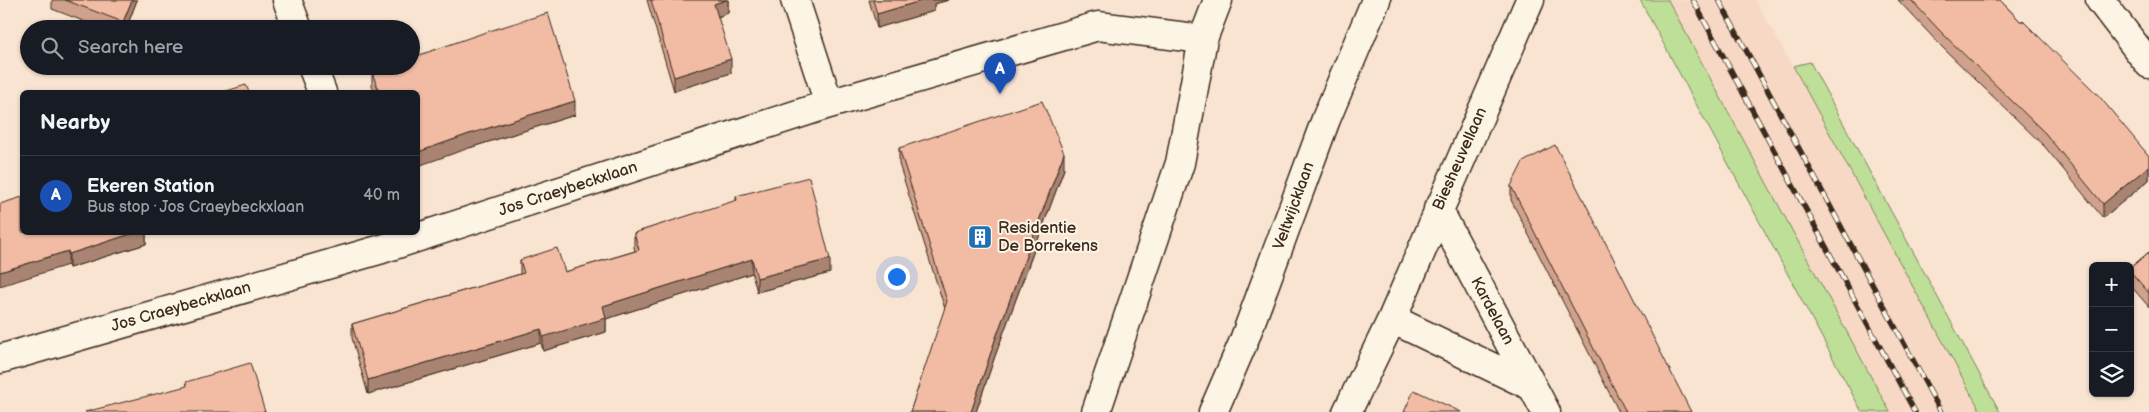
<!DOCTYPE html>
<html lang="en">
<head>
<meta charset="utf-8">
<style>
	:root { --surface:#171b24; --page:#20242c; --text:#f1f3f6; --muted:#9ea1a6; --line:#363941; --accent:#0b8043 }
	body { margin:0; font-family:"Balsamiq Sans",sans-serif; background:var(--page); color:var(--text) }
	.controls { position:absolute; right:15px; bottom:15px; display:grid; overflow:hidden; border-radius:8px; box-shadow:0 1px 4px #0004 }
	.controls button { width:45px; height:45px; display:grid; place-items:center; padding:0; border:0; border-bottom:1px solid var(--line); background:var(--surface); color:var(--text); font:25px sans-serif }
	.you { position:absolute; left:896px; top:276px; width:18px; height:18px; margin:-12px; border:4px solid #fff; border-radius:50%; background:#1a73e8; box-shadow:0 0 0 8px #1a73e833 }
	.badge { display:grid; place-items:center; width:32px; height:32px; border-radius:50%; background:var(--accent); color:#fff; font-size:16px; font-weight:700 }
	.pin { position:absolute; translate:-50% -41px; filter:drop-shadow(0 1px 2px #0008) }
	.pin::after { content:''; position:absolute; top:26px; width:18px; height:15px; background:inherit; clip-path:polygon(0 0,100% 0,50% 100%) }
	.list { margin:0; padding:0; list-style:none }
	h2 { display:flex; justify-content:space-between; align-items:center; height:65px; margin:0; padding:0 20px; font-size:21px }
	h2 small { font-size:16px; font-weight:400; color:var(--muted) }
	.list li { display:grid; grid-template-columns:32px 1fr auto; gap:15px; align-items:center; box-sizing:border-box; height:80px; padding:0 20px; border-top:1px solid var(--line) }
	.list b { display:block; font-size:19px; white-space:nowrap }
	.list p { margin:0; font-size:16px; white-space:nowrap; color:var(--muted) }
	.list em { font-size:16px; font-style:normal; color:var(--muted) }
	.icon { flex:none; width:28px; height:28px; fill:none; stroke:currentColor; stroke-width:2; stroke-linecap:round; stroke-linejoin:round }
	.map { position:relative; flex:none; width:2149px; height:412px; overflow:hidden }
	.search { position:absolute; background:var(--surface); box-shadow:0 1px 4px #0004; left:20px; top:20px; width:400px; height:55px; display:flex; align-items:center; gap:12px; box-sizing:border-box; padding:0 18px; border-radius:28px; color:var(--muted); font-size:19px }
	.panel { position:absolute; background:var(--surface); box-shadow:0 1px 4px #0004; left:20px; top:90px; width:400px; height:145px; border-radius:8px }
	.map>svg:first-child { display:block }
</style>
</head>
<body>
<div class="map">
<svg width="2149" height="412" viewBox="0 0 2149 412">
	<rect width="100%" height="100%" fill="#f9e4d2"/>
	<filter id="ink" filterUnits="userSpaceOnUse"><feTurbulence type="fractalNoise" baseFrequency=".02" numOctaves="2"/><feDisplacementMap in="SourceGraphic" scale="10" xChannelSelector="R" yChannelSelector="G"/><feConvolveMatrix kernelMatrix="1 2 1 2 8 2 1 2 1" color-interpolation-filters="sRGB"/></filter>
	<g filter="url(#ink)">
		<path fill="#f7d8c4" d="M 1668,0 L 1756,0 L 1981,412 L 1890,412 Z"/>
		<path fill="#bedf98" stroke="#7c845b" d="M 1640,0 L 1668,0 L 1890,412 L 1862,412 Z
			M 1810,62 L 2000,412 L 1981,412 L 1793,66 Z"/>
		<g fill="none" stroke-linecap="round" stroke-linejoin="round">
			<defs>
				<path id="minor" d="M 287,0 L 298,29
					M 795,0 L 829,104
					M 2100,0 L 2149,64
					M 312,66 L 322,92
					M 1438,209 L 1546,412
					M 1392,319 L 1533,387
					M 0,359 L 382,249 L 829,104 L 1098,26 L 1203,39
					M 1096,412 L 1180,163 L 1203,39 L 1218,0
					M 1347,412 L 1392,319 L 1530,0"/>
				<path id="tertiary" d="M 1213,412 L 1243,343 L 1326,119 L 1376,0"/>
			</defs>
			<use href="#minor" stroke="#3b2a1e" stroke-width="31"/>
			<use href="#tertiary" stroke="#3b2a1e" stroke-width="31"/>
			<use href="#minor" stroke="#fcf5e5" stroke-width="28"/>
			<use href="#tertiary" stroke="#fcf5e5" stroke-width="28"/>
			<defs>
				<path id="rail" d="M 1693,0 L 1915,412
					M 1719,0 L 1941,412"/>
			</defs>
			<use href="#rail" stroke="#3b2a1e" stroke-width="5.5"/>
			<use href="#rail" stroke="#fcf5e5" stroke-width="4" stroke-dasharray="11" stroke-linecap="butt"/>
		</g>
		<path fill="#d0a28d" stroke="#3b2a1e" d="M 52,0 L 137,0 L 126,29 L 104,29 L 52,9 Z
			M 647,0 L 728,0 L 728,13 L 718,17 L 731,73 L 674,91 Z
			M 869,0 L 949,0 L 934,4 L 934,11 L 877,28 Z
			M 1898,0 L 2000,0 L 2149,156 L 2149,180 L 2103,218 L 2045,147 L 1942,47 Z
			M 372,72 L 575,115 L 469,148 L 418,92 L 375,92 L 372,86 Z
			M 899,148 L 1064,169 L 995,356 L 976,412 L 910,412 L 945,309 L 899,164 Z
			M 1511,186 L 1691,412 L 1619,412 L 1511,200 Z
			M 736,196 L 830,273 L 757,292 L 752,273 L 606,319 L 606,332 L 543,351 L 541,343 L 368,394 L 352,338 L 352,324 L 520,274 L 520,260 L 565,272 L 635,251 L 634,247 L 634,233 L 736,201 Z
			M 0,204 L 146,232 L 146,244 L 69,268 L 68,265 Z
			M 2149,252 L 2149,307 L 2130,285 L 2130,268 Z"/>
		<path fill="#a98473" stroke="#3b2a1e" d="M 132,0 L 137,0 L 126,29 L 123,29 L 123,22 Z
			M 726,0 L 728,0 L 728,13 L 714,18 L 714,4 Z
			M 924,0 L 949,0 L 934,4 L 934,11 L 877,28 L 877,14 Z
			M 731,59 L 731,73 L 674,91 L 674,77 Z
			M 575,101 L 575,115 L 469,148 L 418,166 L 418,152 L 469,134 Z
			M 1064,153 L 1064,169 L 995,356 L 976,412 L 971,412 L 995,340 Z
			M 2149,166 L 2149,180 L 2103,218 L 2103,204 Z
			M 137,232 L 146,232 L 146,244 L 69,268 L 69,254 Z
			M 68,251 L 68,265 L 0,286 L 0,272 Z
			M 752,259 L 752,273 L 606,319 L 606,332 L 543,351 L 543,337 L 603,306 Z
			M 830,259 L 830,273 L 757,292 L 757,278 Z
			M 541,329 L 541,343 L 368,394 L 368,380 Z"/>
		<path fill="#f2bca4" stroke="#3b2a1e" d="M 65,0 L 132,0 L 123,22 Z
			M 651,0 L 726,0 L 714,4 L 731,59 L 674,77 Z
			M 873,0 L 924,0 L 877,14 Z
			M 1911,0 L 2000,0 L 2021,22 L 2022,20 L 2099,96 L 2149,156 L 2149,166 L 2103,204 L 2045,133 L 1942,33 Z
			M 548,13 L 575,101 L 469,134 L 418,152 L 418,92 L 379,92 L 372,72 L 389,66 L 411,66 L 411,58 L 486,32 Z
			M 246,85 L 249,92 L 223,92 Z
			M 1042,101 L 1064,153 L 995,340 L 971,412 L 910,412 L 947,301 L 899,148 Z
			M 1555,145 L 1594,220 L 1691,412 L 1626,412 L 1511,186 L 1523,162 Z
			M 809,177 L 830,259 L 757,278 L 752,259 L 603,306 L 606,318 L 543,337 L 541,329 L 368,380 L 352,324 L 524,273 L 520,260 L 557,248 L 565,272 L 639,250 L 634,233 L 737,200 L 736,196 Z
			M 22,197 L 22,232 L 137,232 L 69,254 L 68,251 L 0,272 L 0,204 Z
			M 2149,252 L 2149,293 L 2130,271 L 2130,268 Z
			M 250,363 L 265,412 L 85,412 L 187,386 L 186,382 Z
			M 1414,390 L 1461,412 L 1404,412 Z"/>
	</g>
	<defs>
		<symbol id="building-square" viewBox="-11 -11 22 22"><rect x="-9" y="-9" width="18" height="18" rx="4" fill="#1f6fb2" stroke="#fcf5e5"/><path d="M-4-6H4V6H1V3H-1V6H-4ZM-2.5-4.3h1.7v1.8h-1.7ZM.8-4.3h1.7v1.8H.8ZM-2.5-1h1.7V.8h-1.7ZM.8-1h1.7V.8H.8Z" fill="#fff"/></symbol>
	</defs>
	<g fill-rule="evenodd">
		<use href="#building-square" x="966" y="223" width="28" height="28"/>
	</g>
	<g text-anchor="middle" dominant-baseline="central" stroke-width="4" stroke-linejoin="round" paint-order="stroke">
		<g font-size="16" fill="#3b2a1e" stroke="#fcf5e5">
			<text transform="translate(1460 159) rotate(-66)">Biesheuvellaan</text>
			<text transform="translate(568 189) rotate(-18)">Jos Craeybeckxlaan</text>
			<text transform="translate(1294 206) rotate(-70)">Veltwijcklaan</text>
			<text transform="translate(181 307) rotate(-16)">Jos Craeybeckxlaan</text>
			<text transform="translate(1492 311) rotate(62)">Kardelaan</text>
		</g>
		<g font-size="16" fill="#3b2a1e" stroke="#fcf5e5" text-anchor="start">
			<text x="998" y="228">Residentie<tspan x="998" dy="18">De Borrekens</tspan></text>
		</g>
	</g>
</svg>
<div class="controls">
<button>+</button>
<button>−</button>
<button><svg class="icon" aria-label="layers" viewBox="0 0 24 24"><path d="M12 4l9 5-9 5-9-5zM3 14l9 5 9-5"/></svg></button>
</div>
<div class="you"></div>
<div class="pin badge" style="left:1000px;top:94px;background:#1a4fb4">A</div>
<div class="search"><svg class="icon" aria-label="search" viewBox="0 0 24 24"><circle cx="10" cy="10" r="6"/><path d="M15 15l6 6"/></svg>Search here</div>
<section class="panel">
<h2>Nearby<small></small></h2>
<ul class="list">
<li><span class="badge" style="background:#1a4fb4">A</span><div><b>Ekeren Station</b><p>Bus stop · Jos Craeybeckxlaan</p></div><em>40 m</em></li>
</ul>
</section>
</div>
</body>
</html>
